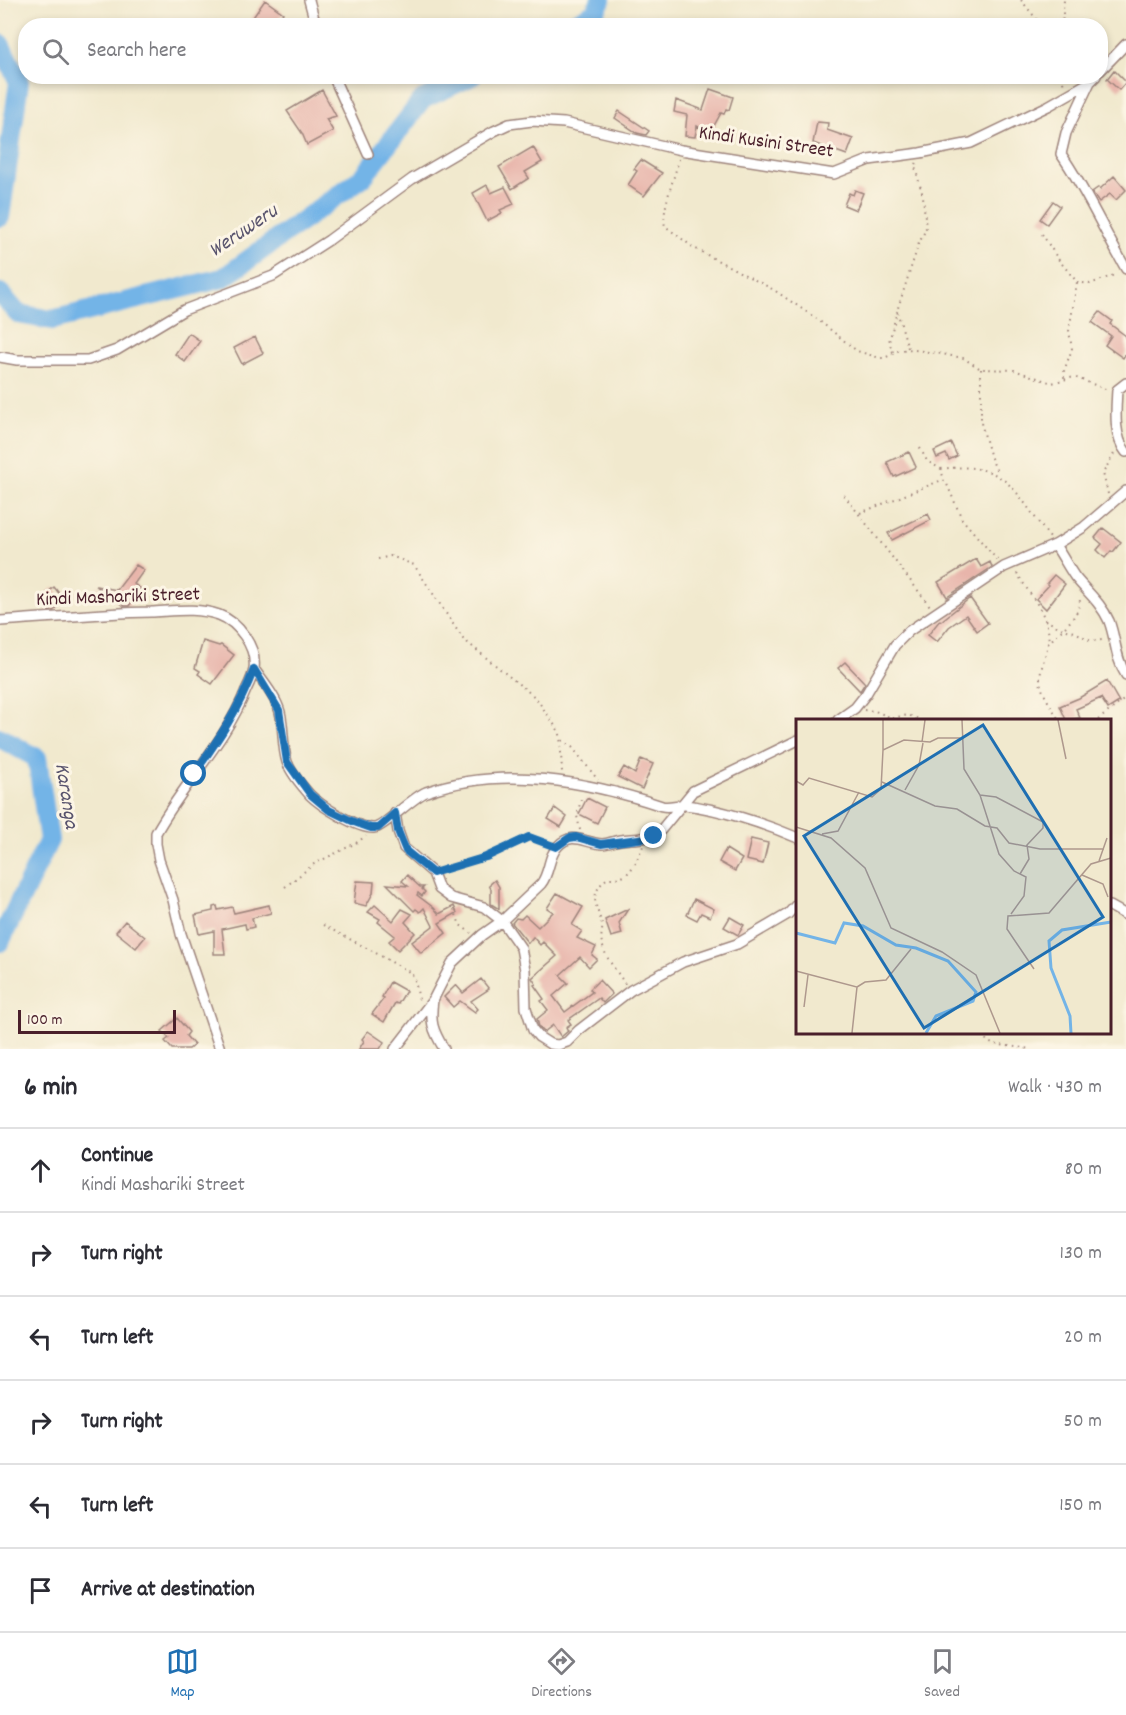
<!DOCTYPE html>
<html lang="en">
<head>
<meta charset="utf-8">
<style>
	:root { --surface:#fff; --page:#f7f7f7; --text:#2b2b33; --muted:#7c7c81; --line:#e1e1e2; --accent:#1f6fb2 }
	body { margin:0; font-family:Dekko,sans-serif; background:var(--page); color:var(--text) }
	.scale { position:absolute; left:18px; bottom:15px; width:158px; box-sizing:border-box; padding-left:6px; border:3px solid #4a1f2b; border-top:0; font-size:16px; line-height:21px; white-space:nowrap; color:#4a1f2b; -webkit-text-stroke:4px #fcf5e5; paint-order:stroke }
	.stop { position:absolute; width:18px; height:18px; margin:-14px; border:4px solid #1f6fb2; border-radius:50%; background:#fff }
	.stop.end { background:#1f6fb2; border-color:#fff; box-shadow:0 2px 6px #0008 }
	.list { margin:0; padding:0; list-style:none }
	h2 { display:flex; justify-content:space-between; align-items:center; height:78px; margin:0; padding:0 24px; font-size:26px }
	h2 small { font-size:20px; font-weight:400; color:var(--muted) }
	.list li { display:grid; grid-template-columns:39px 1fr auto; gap:18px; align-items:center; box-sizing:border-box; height:84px; padding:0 24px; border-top:2px solid var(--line) }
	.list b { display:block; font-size:22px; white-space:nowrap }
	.list p { margin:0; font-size:20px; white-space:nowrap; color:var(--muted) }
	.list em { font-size:20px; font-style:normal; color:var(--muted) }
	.icon { flex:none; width:33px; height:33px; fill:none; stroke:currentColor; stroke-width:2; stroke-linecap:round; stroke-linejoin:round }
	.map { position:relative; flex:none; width:1126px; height:1049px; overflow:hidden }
	.search { position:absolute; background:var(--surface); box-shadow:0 3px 9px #0003; left:18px; right:18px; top:18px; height:66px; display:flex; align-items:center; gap:15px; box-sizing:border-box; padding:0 21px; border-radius:24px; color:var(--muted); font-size:22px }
	.sheet { height:582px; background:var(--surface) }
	nav { display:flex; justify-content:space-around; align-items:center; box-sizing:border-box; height:84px; border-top:2px solid var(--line); background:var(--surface); font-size:16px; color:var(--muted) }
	nav a { display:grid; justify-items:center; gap:3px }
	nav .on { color:var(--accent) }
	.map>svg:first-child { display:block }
</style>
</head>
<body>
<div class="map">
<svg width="1126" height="1049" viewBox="0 0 1126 1049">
	<rect width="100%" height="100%" fill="#fcf5e5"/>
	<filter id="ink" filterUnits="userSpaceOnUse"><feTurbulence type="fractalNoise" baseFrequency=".0167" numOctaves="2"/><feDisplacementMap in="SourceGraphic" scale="12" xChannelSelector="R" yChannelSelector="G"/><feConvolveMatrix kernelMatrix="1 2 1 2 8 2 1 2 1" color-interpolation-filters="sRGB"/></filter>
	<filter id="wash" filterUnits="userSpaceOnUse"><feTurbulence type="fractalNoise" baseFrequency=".008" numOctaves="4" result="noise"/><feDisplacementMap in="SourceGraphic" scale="24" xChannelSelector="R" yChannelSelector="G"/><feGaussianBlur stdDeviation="1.35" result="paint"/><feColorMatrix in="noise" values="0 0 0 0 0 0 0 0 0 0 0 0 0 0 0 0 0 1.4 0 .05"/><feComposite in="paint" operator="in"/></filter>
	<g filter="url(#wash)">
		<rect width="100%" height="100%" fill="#f1e9ce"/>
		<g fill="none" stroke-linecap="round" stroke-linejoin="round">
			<path stroke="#73b4e7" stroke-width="20" d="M 570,26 L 595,12 L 601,0
				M 0,44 L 19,82 L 0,217
				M 0,293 L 18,314 L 52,320 L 223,278 L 363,177 L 423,99 L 472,76
				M 0,738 L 37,758 L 49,840 L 0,942"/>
		</g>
		<g id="blocks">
			<path fill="#e8b5ab" d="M 265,0 L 283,13 L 274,26 L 247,26 Z
				M 1114,70 L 1126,82 L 1119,90 L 1107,79 Z
				M 710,89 L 733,97 L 729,110 L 726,109 L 724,114 L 721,113 L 710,133 L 697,126 L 695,137 L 685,136 L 687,115 L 674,112 L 676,100 L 703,110 Z
				M 322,90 L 336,116 L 326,119 L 333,131 L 307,145 L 302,133 L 287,111 Z
				M 619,111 L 649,131 L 646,135 L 637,133 L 615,118 Z
				M 817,122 L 828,123 L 827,130 L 853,139 L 847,155 L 813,143 Z
				M 533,147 L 542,162 L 525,172 L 529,178 L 512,189 L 499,167 Z
				M 641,160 L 662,173 L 644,196 L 628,185 L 637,171 L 634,169 Z
				M 1114,176 L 1126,190 L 1116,200 L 1110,194 L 1099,202 L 1092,192 L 1099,187 L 1100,189 Z
				M 487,185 L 491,193 L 505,187 L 514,204 L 500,210 L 502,213 L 487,221 L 473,193 Z
				M 855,190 L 863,193 L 856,210 L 844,205 L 849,193 L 853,195 Z
				M 1053,201 L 1060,206 L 1047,224 L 1040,219 Z
				M 1100,312 L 1112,321 L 1110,324 L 1126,336 L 1126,353 L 1123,358 L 1105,345 L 1111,336 L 1092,322 Z
				M 189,333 L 200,341 L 185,362 L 175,354 Z
				M 255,337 L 263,353 L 242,364 L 234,348 Z
				M 951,443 L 957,456 L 949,460 L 946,454 L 937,458 L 934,451 Z
				M 909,452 L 916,467 L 894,477 L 887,462 Z
				M 928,514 L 931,520 L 892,540 L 888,533 Z
				M 1103,528 L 1121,542 L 1113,552 L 1111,551 L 1105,558 L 1097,550 L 1102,544 L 1095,538 Z
				M 976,559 L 981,567 L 990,562 L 992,567 L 947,597 L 938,582 Z
				M 136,565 L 144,570 L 134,584 L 141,589 L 129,606 L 124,606 L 96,586 L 117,590 Z
				M 1054,575 L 1065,584 L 1046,609 L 1036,599 L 1049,585 L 1047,583 Z
				M 54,587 L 65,601 L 53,611 L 49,611 L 40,599 Z
				M 970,598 L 988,623 L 977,631 L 966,615 L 949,627 L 937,642 L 928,635 L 940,620 L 941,621 Z
				M 203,641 L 219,646 L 221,645 L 234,655 L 212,684 L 198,674 L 200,671 L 195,668 Z
				M 845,662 L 865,683 L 860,691 L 838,668 Z
				M 1107,681 L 1119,702 L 1108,709 L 1101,698 L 1076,709 L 1080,718 L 1066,720 L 1060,706 L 1079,698 Z
				M 641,759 L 653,764 L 642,789 L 618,777 L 624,767 L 635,774 Z
				M 587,798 L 605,807 L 597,823 L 579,814 Z
				M 555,808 L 567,817 L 561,827 L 548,819 Z
				M 751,839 L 768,843 L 763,864 L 746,860 Z
				M 726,849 L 742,859 L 735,871 L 719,862 Z
				M 407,875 L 420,887 L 424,887 L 422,889 L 425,892 L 422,896 L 418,893 L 417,895 L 434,908 L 439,914 L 454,906 L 457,913 L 439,923 L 446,933 L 421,953 L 412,942 L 433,926 L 424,908 L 420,912 L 416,909 L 414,911 L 387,884 L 408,886 L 402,881 Z
				M 495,880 L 499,887 L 499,909 L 491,904 L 491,889 L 489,885 Z
				M 357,881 L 374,882 L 373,893 L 366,906 L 354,903 Z
				M 557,893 L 583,907 L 572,925 L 582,931 L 577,938 L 596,947 L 592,955 L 597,959 L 589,967 L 580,957 L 560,975 L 568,983 L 553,996 L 565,1012 L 592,992 L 590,989 L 599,980 L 612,994 L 603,1003 L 599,998 L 568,1020 L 571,1024 L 566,1027 L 568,1031 L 561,1037 L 553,1025 L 544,1032 L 539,1027 L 537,1019 L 548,1010 L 541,1001 L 544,999 L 534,985 L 536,984 L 532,978 L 557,956 L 543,942 L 540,945 L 533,937 L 528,943 L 512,923 L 516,918 L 521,919 L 525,915 L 538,927 L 553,912 L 547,908 Z
				M 694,899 L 714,909 L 710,917 L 701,913 L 697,920 L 687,915 Z
				M 269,905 L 271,913 L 252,918 L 254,927 L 246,929 L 245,924 L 222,929 L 225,954 L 214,954 L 214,931 L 199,934 L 195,915 L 213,911 L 213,907 L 217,906 L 218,910 L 232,907 L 234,913 Z
				M 375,905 L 393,921 L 402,909 L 412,914 L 405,922 L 415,933 L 398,950 L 389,941 L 395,936 L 378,922 L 380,919 L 368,912 Z
				M 628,909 L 619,923 L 622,934 L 611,937 L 605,920 Z
				M 730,917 L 744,925 L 738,935 L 724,927 Z
				M 125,921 L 145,937 L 136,948 L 116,932 Z
				M 481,979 L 489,989 L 471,1001 L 478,1009 L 475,1012 L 460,1001 L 453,1007 L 444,997 L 456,985 L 463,993 Z
				M 390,982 L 406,991 L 398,1004 L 395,1003 L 384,1022 L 372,1014 L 384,998 L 382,997 Z
				M 177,1018 L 189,1032 L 186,1036 L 194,1045 L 189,1049 L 172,1049 L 165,1041 L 169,1038 L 162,1031 Z
				M 368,1031 L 384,1042 L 380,1049 L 359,1049 L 364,1041 L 362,1039 Z"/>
		</g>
	</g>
	<g filter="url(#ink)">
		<use href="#blocks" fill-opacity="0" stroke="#9e847c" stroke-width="1.5"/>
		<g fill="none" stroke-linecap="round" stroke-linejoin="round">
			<defs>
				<path id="street" d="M 309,0 L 316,26
					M 1100,71 L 1126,44
					M 333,76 L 368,154
					M 1090,82 L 1066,133 L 1061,154 C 1086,190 1104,231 1126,269
					M 0,357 L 17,360 L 88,360 L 117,350 L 184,310 L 273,276 L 329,240 L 412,179 L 494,131 L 509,124 L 532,121 L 564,123 L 681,150 L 834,174 L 869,160 L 920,153 L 971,143 L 1048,106 L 1090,82 L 1096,76
					M 1126,383 L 1117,390 C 1116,409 1113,436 1126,452
					M 1055,545 C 1062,555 1068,567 1075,577 C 1087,592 1101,603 1109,621 C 1116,639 1115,658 1126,675
					M 0,621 C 50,618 100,613 151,612 C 173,611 197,607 219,615 C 238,622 257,647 254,669 C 253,676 249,684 246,690 C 225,743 183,784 156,833 L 156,844 L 159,860 L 173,900 L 181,934 L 220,1049
					M 254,669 C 263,682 276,697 280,712 C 284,728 282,746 287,762 C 291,773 302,786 310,795 C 321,806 358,829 374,828 C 383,828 411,798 426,792 C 502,765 587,781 662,806 C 670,808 677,804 685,805 C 720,809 765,824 798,838
					M 838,720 L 855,708 L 866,694 L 895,645 L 909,631 L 1004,567 L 1055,545 L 1084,527 L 1126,491
					M 395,813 L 398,831 L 404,848 L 433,873 L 439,889 L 451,898 L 484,907 L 502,921 L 521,948 L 525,970 L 526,1008 L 533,1030 L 539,1037 L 550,1044 L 558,1045 L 567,1042 L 579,1030 L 631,990 L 683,962 L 737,944 L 788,914 L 798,903
					M 1110,906 L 1126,915
					M 433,1000 C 430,1022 432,1029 444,1049
					M 395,1049 L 433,1000 L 452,963 L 482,935 L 502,921 L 541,884 C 550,873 548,856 558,846 C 572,831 585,843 602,844 C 608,844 614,841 620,840 C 636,838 648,840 661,830 L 693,791 L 798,740"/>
			</defs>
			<use href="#street" stroke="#9e847c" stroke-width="12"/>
			<path stroke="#9e847c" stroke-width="2" stroke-dasharray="1.5 4.5" stroke-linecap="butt" d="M 1021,0 L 1042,26
				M 944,26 L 957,26
				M 1002,26 L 1013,23 L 1018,26
				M 1062,26 L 1064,0
				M 1062,76 L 1064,87
				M 679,159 C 675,176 661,211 665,226 L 694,248 L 774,290 L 817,319 L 857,351 L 880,358 L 885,358 L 897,351 L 908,349 L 936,353 L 963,358 L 981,369 L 1014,370 L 1052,383 L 1074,377 L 1108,390
				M 1042,234 L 1058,259 L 1077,282 L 1069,331 L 1072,349 L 1064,371 L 1064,378
				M 1077,282 L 1090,284 L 1117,274
				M 908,348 L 897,311 L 919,243 L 926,229 L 923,196 L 915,167 L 917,162
				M 893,352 L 889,342 L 897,311
				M 981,369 L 981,423 L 991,458 L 998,474
				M 920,448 L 927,461 L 941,469 L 944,480
				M 941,469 C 1007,460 1014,491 1050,538
				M 1108,494 L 1103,473 L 1115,452
				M 844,495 L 930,606
				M 860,513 L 942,480 L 946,482 L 962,519 L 998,561
				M 378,559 L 391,556 L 414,565 L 463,639 L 536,698 L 560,733 L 562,772
				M 1017,573 C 1027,591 1044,609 1048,630 C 1051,646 1041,662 1040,679 C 1040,692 1054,710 1059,720
				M 1045,620 L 1063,629 L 1075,632 L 1091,641 L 1103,640
				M 1048,644 C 1060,630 1079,619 1080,599
				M 864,710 L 875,711 L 892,718 L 908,715 L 921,720
				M 1098,720 L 1126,698
				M 562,740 L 572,747 L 598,780
				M 580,830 L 577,816 L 582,795
				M 441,870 L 486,857 L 526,838 L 535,839 L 547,844
				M 285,887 L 314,864 L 356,843 L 366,836
				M 454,909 L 460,925 L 471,933
				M 323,925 C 347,938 370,949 393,963 C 400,966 408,970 413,976 C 416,980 417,995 420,1002
				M 625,984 C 617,971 605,958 602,943 C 600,937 603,931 602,925 C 598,908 588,897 604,881 C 609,876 616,879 622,877 C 633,872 638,857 643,846
				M 976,1032 L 992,1044 L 1031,1049"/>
			<use href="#street" stroke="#fff" stroke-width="9"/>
		</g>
	</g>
	<g fill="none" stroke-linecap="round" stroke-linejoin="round" filter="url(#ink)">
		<path stroke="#1f6fb2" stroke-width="8" d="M 194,774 C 219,738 238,711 254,669 L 279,710 L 287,762 L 310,794 L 329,810 L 354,822 L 371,828 L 378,828 L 395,813 L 398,831 L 406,851 L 433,873 L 486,857 L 529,837 L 556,847 L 569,838 L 576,837 L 601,844 L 646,838 L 654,836"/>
	</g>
	<g text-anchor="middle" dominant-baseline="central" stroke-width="6" stroke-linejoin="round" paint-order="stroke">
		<g font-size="20" fill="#4a1f2b" stroke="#fcf5e5">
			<text transform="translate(766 143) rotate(8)">Kindi Kusini Street</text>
			<text transform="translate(118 598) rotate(-2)">Kindi Mashariki Street</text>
		</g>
		<g font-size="21" font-style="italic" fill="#58536d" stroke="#fcf5e5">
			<text transform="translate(244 232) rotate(-34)">Weruweru</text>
			<text transform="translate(65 796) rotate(81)">Karanga</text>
		</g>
	</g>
	<g transform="translate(796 719)">
		<rect width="315" height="315" fill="#f1e9ce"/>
		<path fill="none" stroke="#73b4e7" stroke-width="3" d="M 0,214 L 39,224 L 48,204 L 67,207 L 100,226 L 120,229 L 152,242 L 180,273 L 177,282 L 140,297 L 130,314M 275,314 L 274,297 L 255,249 L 253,222 L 266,211 L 315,203"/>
		<path fill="none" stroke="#ae988d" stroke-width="1.5" d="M 166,1 L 168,50 L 184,76 L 203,135 L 218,152 L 230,158 L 228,177 L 215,195M 262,1 L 270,40M 126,23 L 129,1M 87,31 L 87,1M 0,62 L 7,66 L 13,59 L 76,78 L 85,70 L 87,31 L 108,21 L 134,23 L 142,19 L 164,19M 86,63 L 139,87 L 161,90 L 189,107 L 201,109 L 213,124 L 244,130 L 308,130M 109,71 L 123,46 L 127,24M 184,76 L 200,78 L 247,103 L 247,109 L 231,126 L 233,140 L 224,155M 0,108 L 35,119 L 69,149 L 95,209 L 146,233 L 180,256 L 204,314M 26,115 L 42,112 L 63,73M 303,142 L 311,119M 286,156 L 307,165 L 312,178M 238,250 L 211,210 L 212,197 L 253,194 L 295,145 L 315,139M 0,252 L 61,268 L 56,314M 61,268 L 69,263 L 90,261 L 115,230M 8,288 L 12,256"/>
		<path fill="#1f6fb2" fill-opacity="0.15" stroke="#1f6fb2" stroke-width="3" d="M 187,6 L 307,198 L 128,309 L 8,117 Z"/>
		<rect width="315" height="315" fill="none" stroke="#4a1f2b" stroke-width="3"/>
	</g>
</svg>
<div class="scale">100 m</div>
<div class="stop" style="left:194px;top:774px"></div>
<div class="stop end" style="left:654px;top:836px"></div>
<div class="search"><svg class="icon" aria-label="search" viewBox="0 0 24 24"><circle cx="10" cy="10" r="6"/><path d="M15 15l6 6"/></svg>Search here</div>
</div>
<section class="sheet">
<h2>6 min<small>Walk · 430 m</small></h2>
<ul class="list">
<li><svg class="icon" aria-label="ahead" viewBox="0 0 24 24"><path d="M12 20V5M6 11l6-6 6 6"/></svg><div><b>Continue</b><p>Kindi Mashariki Street</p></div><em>80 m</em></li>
<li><svg class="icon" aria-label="right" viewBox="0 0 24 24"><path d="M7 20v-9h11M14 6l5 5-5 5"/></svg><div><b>Turn right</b></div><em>130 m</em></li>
<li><svg class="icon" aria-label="left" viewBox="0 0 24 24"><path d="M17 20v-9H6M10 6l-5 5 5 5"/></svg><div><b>Turn left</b></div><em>20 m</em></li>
<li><svg class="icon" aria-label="right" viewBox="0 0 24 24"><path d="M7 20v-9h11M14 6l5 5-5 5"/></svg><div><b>Turn right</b></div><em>50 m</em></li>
<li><svg class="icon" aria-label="left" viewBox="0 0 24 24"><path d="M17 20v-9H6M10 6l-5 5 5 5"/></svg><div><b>Turn left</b></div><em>150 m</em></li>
<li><svg class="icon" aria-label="arrive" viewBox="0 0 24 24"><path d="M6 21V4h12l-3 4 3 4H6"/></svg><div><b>Arrive at destination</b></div></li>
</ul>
</section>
<nav>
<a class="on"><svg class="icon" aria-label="map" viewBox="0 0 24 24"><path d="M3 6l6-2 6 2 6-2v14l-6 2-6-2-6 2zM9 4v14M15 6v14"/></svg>Map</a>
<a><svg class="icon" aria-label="directions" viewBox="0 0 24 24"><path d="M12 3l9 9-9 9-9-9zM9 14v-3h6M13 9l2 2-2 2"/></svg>Directions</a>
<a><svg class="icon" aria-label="saved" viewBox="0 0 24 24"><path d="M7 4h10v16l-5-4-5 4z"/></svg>Saved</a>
</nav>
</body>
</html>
